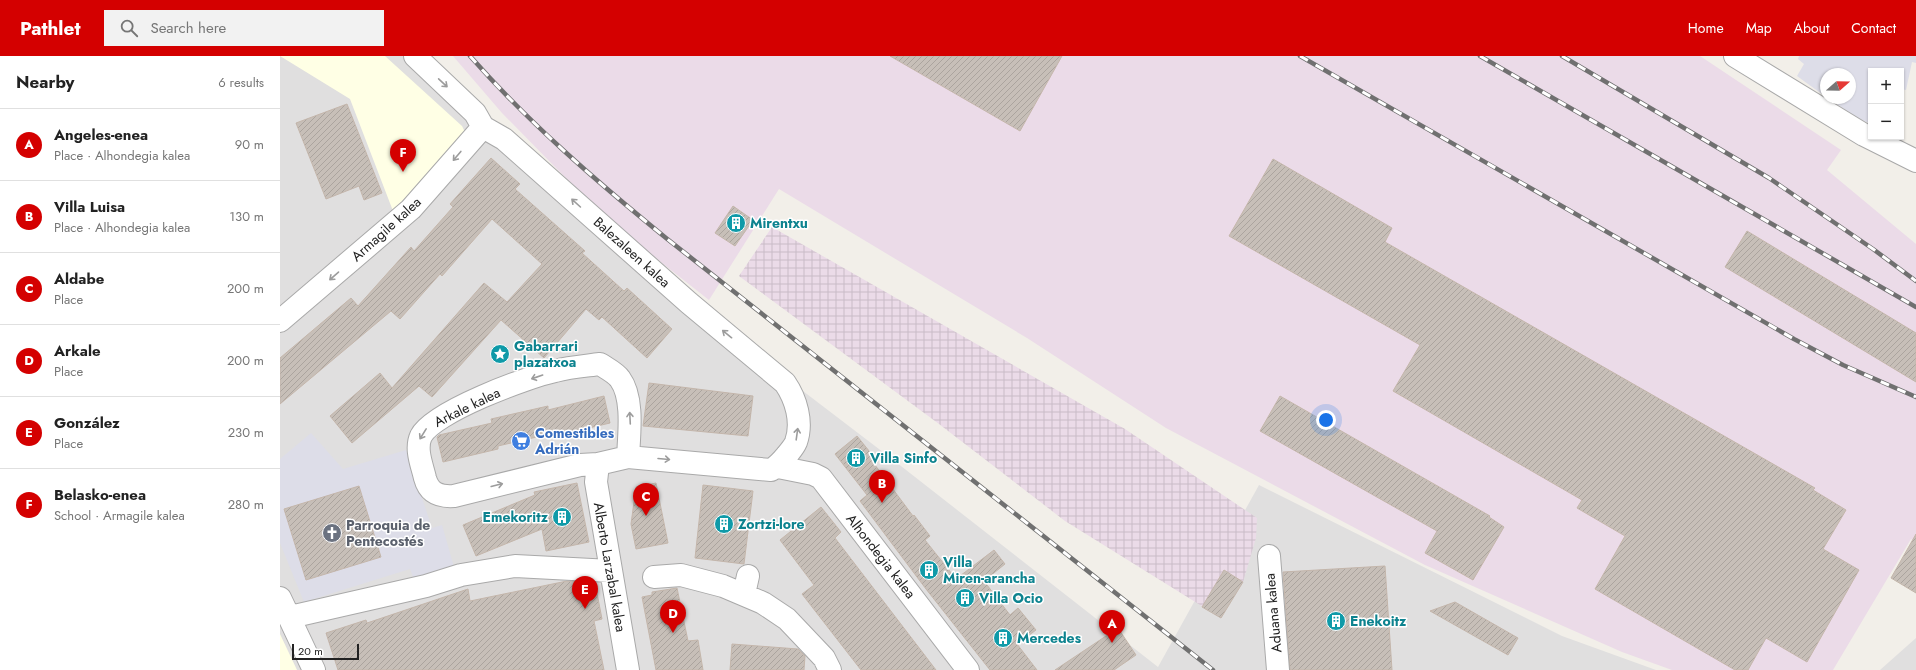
<!DOCTYPE html>
<html lang="en">
<head>
<meta charset="utf-8">
<style>
	:root { --surface:#fff; --page:#f2f2f2; --text:#222; --muted:#767676; --line:#e0e0e0; --accent:#d40000 }
	body { margin:0; font-family:Jost,sans-serif; background:var(--page); color:var(--text) }
	.controls { position:absolute; right:12px; top:12px; display:grid; overflow:hidden; border-radius:0px; box-shadow:0 1px 3px #0004 }
	.controls button { width:36px; height:36px; display:grid; place-items:center; padding:0; border:0; border-bottom:1px solid var(--line); background:var(--surface); color:var(--text); font:20px sans-serif }
	.compass { position:absolute; left:1540px; top:12px; width:36px; height:36px; border-radius:50%; background:var(--surface); box-shadow:0 1px 3px #0004; rotate:70deg }
	.scale { position:absolute; left:12px; bottom:10px; width:67px; box-sizing:border-box; padding-left:4px; border:2px solid #222; border-top:0; font-size:11px; line-height:14px; white-space:nowrap; color:#222; -webkit-text-stroke:3px #fff; paint-order:stroke }
	.you { position:absolute; left:1046px; top:364px; width:14px; height:14px; margin:-10px; border:3px solid #fff; border-radius:50%; background:#1a73e8; box-shadow:0 0 0 6px #1a73e833 }
	.badge { display:grid; place-items:center; width:26px; height:26px; border-radius:50%; background:var(--accent); color:#fff; font-size:13px; font-weight:700 }
	.pin { position:absolute; translate:-50% -33px; filter:drop-shadow(0 1px 2px #0008) }
	.pin::after { content:''; position:absolute; top:21px; width:14px; height:12px; background:inherit; clip-path:polygon(0 0,100% 0,50% 100%) }
	.list { margin:0; padding:0; list-style:none }
	h2 { display:flex; justify-content:space-between; align-items:center; height:52px; margin:0; padding:0 16px; font-size:17px }
	h2 small { font-size:13px; font-weight:400; color:var(--muted) }
	.list li { display:grid; grid-template-columns:26px 1fr auto; gap:12px; align-items:center; box-sizing:border-box; height:72px; padding:0 16px; border-top:1px solid var(--line) }
	.list b { display:block; font-size:15px; white-space:nowrap }
	.list p { margin:0; font-size:13px; white-space:nowrap; color:var(--muted) }
	.list em { font-size:13px; font-style:normal; color:var(--muted) }
	.icon { flex:none; width:22px; height:22px; fill:none; stroke:currentColor; stroke-width:2; stroke-linecap:round; stroke-linejoin:round }
	.map { position:relative; flex:none; width:1636px; height:614px; overflow:hidden }
	header { display:flex; align-items:center; gap:24px; box-sizing:border-box; height:56px; padding:0 20px; background:var(--accent); color:#fff }
	header strong { font-size:19px }
	nav { display:flex; gap:22px; margin-inline-start:auto; font-size:14px }
	.search { width:280px; height:36px; background:var(--page); display:flex; align-items:center; gap:10px; box-sizing:border-box; padding:0 14px; border-radius:0px; color:var(--muted); font-size:15px }
	main { display:flex }
	aside { flex:1; background:var(--surface) }
	.map>svg:first-child { display:block }
</style>
</head>
<body>
<header>
<strong>Pathlet</strong>
<div class="search"><svg class="icon" aria-label="search" viewBox="0 0 24 24"><circle cx="10" cy="10" r="6"/><path d="M15 15l6 6"/></svg>Search here</div>
<nav><a>Home</a><a>Map</a><a>About</a><a>Contact</a></nav>
</header>
<main>
<aside>
<h2>Nearby<small>6 results</small></h2>
<ul class="list">
<li><span class="badge">A</span><div><b>Angeles-enea</b><p>Place · Alhondegia kalea</p></div><em>90 m</em></li>
<li><span class="badge">B</span><div><b>Villa Luisa</b><p>Place · Alhondegia kalea</p></div><em>130 m</em></li>
<li><span class="badge">C</span><div><b>Aldabe</b><p>Place</p></div><em>200 m</em></li>
<li><span class="badge">D</span><div><b>Arkale</b><p>Place</p></div><em>200 m</em></li>
<li><span class="badge">E</span><div><b>González</b><p>Place</p></div><em>230 m</em></li>
<li><span class="badge">F</span><div><b>Belasko-enea</b><p>School · Armagile kalea</p></div><em>280 m</em></li>
</ul>
</aside>
<div class="map">
<svg width="1636" height="614" viewBox="0 0 1636 614">
	<defs>
		<pattern id="industrial-grid" width="8" height="8" patternUnits="userSpaceOnUse"><rect width="8" height="8" fill="#ebdbe8"/><path d="M0 4h8M4 0v8" fill="none" stroke="#c9bcc7"/></pattern>
		<pattern id="building-hatch" width="6" height="6" patternUnits="userSpaceOnUse"><rect width="6" height="6" fill="#c7bfb8"/><path d="M-1 1l2-2M0 6l6-6M5 7l2-2" fill="none" stroke="#aba49e"/></pattern>
	</defs>
	<rect width="100%" height="100%" fill="#f2efe9"/>
	<path fill="#e0dfdf" d="M 0,0 L 147,0 L 337,193 L 612,403 L 878,611 L 979,429 L 1282,580 L 1376,614 L 0,614 Z
		M 1636,582 L 1636,614 L 1600,614 Z"/>
	<path fill="url(#industrial-grid)" d="M 492,171 L 845,373 L 977,462 L 976,482 L 963,526 L 941,562 L 785,465 L 659,368 L 459,220 Z"/>
	<path fill="#ffffe5" d="M 0,0 L 105,0 L 182,70 L 185,76 L 113,155 L 70,43 Z
		M 0,578 L 17,614 L 0,614 Z"/>
	<path fill="#ebdbe8" d="M 173,0 L 1420,0 L 1561,94 L 1547,114 L 1636,188 L 1636,486 L 1631,483 L 1553,614 L 1392,614 L 1342,596 L 1145,509 L 886,372 L 747,282 L 499,133 L 429,244 L 326,163 L 222,57 Z"/>
	<path fill="#dddde8" fill-rule="evenodd" d="M 1519,0 L 1636,0 L 1636,7 L 1632,6 L 1626,34 L 1621,33 L 1621,15 L 1591,15 L 1591,68 L 1579,63 L 1548,42 L 1570,42 L 1570,18 L 1546,18 L 1546,41 L 1517,20 L 1524,8 L 1518,3 Z
		M 31,377 L 63,413 L 126,394 L 152,472 L 162,469 L 174,511 L 134,524 L 130,513 L 24,546 L 0,487 L 0,403 ZM 79,431 L 101,501 L 26,524 L 4,453 Z"/>
	<path fill="url(#building-hatch)" stroke="#c4b6ab" d="M 610,0 L 782,0 L 740,75 Z
		M 67,48 L 102,137 L 84,144 L 79,130 L 46,143 L 16,67 Z
		M 211,102 L 240,128 L 235,133 L 305,195 L 302,197 L 344,235 L 347,232 L 392,273 L 367,302 L 322,261 L 319,264 L 306,253 L 264,302 L 221,264 L 152,341 L 139,330 L 72,387 L 50,360 L 100,317 L 112,332 L 204,227 L 227,246 L 262,208 L 212,163 L 162,220 L 160,218 L 120,263 L 111,255 L 0,348 L 0,302 L 71,242 L 78,250 L 131,191 L 134,195 L 173,151 L 170,148 Z
		M 993,103 L 1112,172 L 1105,186 L 1535,432 L 1533,434 L 1566,454 L 1543,493 L 1579,514 L 1527,606 L 1486,582 L 1468,614 L 1455,614 L 1315,533 L 1345,480 L 1297,452 L 1302,444 L 1113,335 L 1140,289 L 949,180 Z
		M 453,150 L 473,164 L 455,190 L 435,177 Z
		M 1467,175 L 1636,277 L 1636,326 L 1445,211 Z
		M 369,327 L 473,340 L 468,380 L 363,370 Z
		M 324,340 L 330,367 L 275,380 L 274,377 L 218,390 L 218,393 L 163,406 L 157,381 L 159,379 L 212,367 L 211,363 L 268,350 L 268,354 Z
		M 1000,340 L 1210,460 L 1209,461 L 1224,471 L 1193,524 L 1145,497 L 1157,475 L 980,375 Z
		M 577,380 L 598,406 L 595,409 L 633,460 L 634,459 L 650,480 L 645,484 L 676,523 L 714,494 L 725,508 L 704,525 L 730,559 L 738,552 L 756,574 L 737,588 L 757,614 L 710,614 L 646,533 L 580,445 L 587,439 L 555,398 Z
		M 297,427 L 309,486 L 266,495 L 262,473 L 196,500 L 183,469 L 255,439 L 254,436 Z
		M 376,427 L 388,487 L 356,493 L 351,468 L 356,431 Z
		M 423,429 L 473,435 L 464,508 L 415,502 Z
		M 79,430 L 101,501 L 26,524 L 4,453 Z
		M 541,451 L 561,476 L 555,482 L 656,614 L 581,614 L 522,538 L 534,529 L 500,484 Z
		M 1636,478 L 1636,537 L 1611,522 Z
		M 1105,510 L 1112,614 L 1010,614 L 1003,516 Z
		M 944,514 L 963,526 L 941,562 L 922,551 Z
		M 287,525 L 315,527 L 322,563 L 314,565 L 324,614 L 58,614 L 46,577 L 86,564 L 87,567 L 188,533 L 190,545 Z
		M 397,532 L 408,585 L 418,584 L 423,614 L 376,614 L 362,541 L 372,539 L 372,536 Z
		M 1175,546 L 1238,582 L 1228,599 L 1150,555 Z
		M 838,572 L 856,599 L 834,614 L 775,614 Z
		M 452,588 L 518,593 L 525,600 L 524,614 L 450,614 Z"/>
	<g fill="none" stroke-linecap="round" stroke-linejoin="round">
		<defs>
			<path id="minor" d="M 135,0 L 195,57 L 203,71 L 224,83 L 409,247 L 505,327 C 516,343 523,366 516,386 C 514,391 510,395 507,399 C 502,405 498,410 491,414 L 348,401 L 318,408 L 300,409 L 174,440 C 159,441 149,437 145,422 C 142,409 135,393 141,380 C 153,356 247,321 275,315 C 290,311 305,310 320,308 C 326,312 336,317 340,323 C 354,342 349,379 348,401
				M 1455,0 L 1584,79 L 1636,105
				M 0,265 L 131,153 L 203,71
				M 318,408 L 316,426 L 348,614
				M 498,411 L 533,418 L 541,422 L 688,614
				M 989,500 L 998,614
				M 374,521 L 401,519 L 443,530 L 483,547 L 507,563 L 544,602 L 550,614
				M 464,538 L 468,520
				M 0,542 L 34,614
				M 10,561 L 146,530 L 181,519 L 235,510 L 331,515"/>
		</defs>
		<use href="#minor" stroke="#a9a9a9" stroke-width="24"/>
		<use href="#minor" stroke="#fff" stroke-width="22"/>
		<defs>
			<path id="rail" d="M 190,0 C 249,67 316,125 386,182 L 933,614
				M 1020,0 L 1514,283 L 1563,309 L 1636,341
				M 1200,0 L 1636,251
				M 1282,0 L 1489,122 L 1593,193 L 1636,225"/>
		</defs>
		<use href="#rail" stroke="#707070" stroke-width="4.5"/>
		<use href="#rail" stroke="#fff" stroke-width="3" stroke-dasharray="9" stroke-linecap="butt"/>
	</g>
	<defs><path id="oneway-shaft" d="M-6 0H5M1.5-3L5.5 0L1.5 3" fill="none" stroke-width="1.6" stroke-linecap="round" stroke-linejoin="round"/></defs>
	<g stroke="#9c9c9c">
		<use href="#oneway-shaft" transform="translate(163 27) rotate(43)"/>
		<use href="#oneway-shaft" transform="translate(177 100) rotate(130)"/>
		<use href="#oneway-shaft" transform="translate(296 147) rotate(-138)"/>
		<use href="#oneway-shaft" transform="translate(54 220) rotate(139)"/>
		<use href="#oneway-shaft" transform="translate(447 278) rotate(-141)"/>
		<use href="#oneway-shaft" transform="translate(257 321) rotate(161)"/>
		<use href="#oneway-shaft" transform="translate(350 362) rotate(-93)"/>
		<use href="#oneway-shaft" transform="translate(143 378) rotate(122)"/>
		<use href="#oneway-shaft" transform="translate(517 378) rotate(-82)"/>
		<use href="#oneway-shaft" transform="translate(384 403) rotate(5)"/>
		<use href="#oneway-shaft" transform="translate(217 429) rotate(-14)"/>
	</g>
	<defs>
		<symbol id="building-disc" viewBox="-11 -11 22 22"><circle r="9.5" fill="#0f9aa8" stroke="#fff"/><path d="M-4-6H4V6H1V3H-1V6H-4ZM-2.5-4.3h1.7v1.8h-1.7ZM.8-4.3h1.7v1.8H.8ZM-2.5-1h1.7V.8h-1.7ZM.8-1h1.7V.8H.8Z" fill="#fff"/></symbol>
		<symbol id="sight-disc" viewBox="-11 -11 22 22"><circle r="9.5" fill="#0f9aa8" stroke="#fff"/><path d="M0-6L1.8-2.2L6-1.7L2.9 1.2L3.7 5.4L0 3.3L-3.7 5.4L-2.9 1.2L-6-1.7L-1.8-2.2Z" fill="#fff"/></symbol>
		<symbol id="supermarket-disc" viewBox="-11 -11 22 22"><circle r="9.5" fill="#3f7fe0" stroke="#fff"/><path d="M-6-5.5h2.5l.6 2H6L4.5 2H-2.5L-4.4-4H-6ZM-1.5 3.2a1.3 1.3 0 1 0 .1 0ZM3 3.2a1.3 1.3 0 1 0 .1 0Z" fill="#fff"/></symbol>
		<symbol id="church-disc" viewBox="-11 -11 22 22"><circle r="9.5" fill="#6b7280" stroke="#fff"/><path d="M-1.2-6h2.4v3.5h3.3v2.4h-3.3V6h-2.4V-.1h-3.3v-2.4h3.3Z" fill="#fff"/></symbol>
	</defs>
	<g fill-rule="evenodd">
		<use href="#building-disc" x="445" y="156" width="22" height="22"/>
		<use href="#sight-disc" x="209" y="287" width="22" height="22"/>
		<use href="#supermarket-disc" x="230" y="374" width="22" height="22"/>
		<use href="#building-disc" x="565" y="391" width="22" height="22"/>
		<use href="#building-disc" x="271" y="450" width="22" height="22"/>
		<use href="#building-disc" x="433" y="457" width="22" height="22"/>
		<use href="#church-disc" x="41" y="466" width="22" height="22"/>
		<use href="#building-disc" x="638" y="503" width="22" height="22"/>
		<use href="#building-disc" x="674" y="531" width="22" height="22"/>
		<use href="#building-disc" x="1045" y="554" width="22" height="22"/>
		<use href="#building-disc" x="712" y="571" width="22" height="22"/>
	</g>
	<g text-anchor="middle" dominant-baseline="central" stroke-width="3" stroke-linejoin="round" paint-order="stroke">
		<g font-size="14" font-weight="bold" fill="#0d838f" stroke="#fff" text-anchor="start">
			<text x="470" y="167">Mirentxu</text>
			<text x="234" y="290">Gabarrari<tspan x="234" dy="16">plazatxoa</tspan></text>
			<text x="590" y="402">Villa Sinfo</text>
			<text x="268" y="461" text-anchor="end">Emekoritz</text>
			<text x="458" y="468">Zortzi-lore</text>
			<text x="663" y="506">Villa<tspan x="663" dy="16">Miren-arancha</tspan></text>
			<text x="699" y="542">Villa Ocio</text>
			<text x="1070" y="565">Enekoitz</text>
			<text x="737" y="582">Mercedes</text>
		</g>
		<g font-size="14" fill="#222" stroke="#fff">
			<text transform="translate(106 173) rotate(-42)">Armagile kalea</text>
			<text transform="translate(352 196) rotate(42)">Balezaleen kalea</text>
			<text transform="translate(187 351) rotate(-26)">Arkale kalea</text>
			<text transform="translate(601 500) rotate(52)">Alhondegia kalea</text>
			<text transform="translate(330 511) rotate(80)">Alberto Larzabal kalea</text>
			<text transform="translate(993 557) rotate(-95)">Aduana kalea</text>
		</g>
		<g font-size="14" font-weight="bold" fill="#366cbe" stroke="#fff" text-anchor="start">
			<text x="255" y="377">Comestibles<tspan x="255" dy="16">Adrián</tspan></text>
		</g>
		<g font-size="14" font-weight="bold" fill="#5b616d" stroke="#fff" text-anchor="start">
			<text x="66" y="469">Parroquia de<tspan x="66" dy="16">Pentecostés</tspan></text>
		</g>
	</g>
</svg>
<div class="controls">
<button>+</button>
<button>−</button>
</div>
<svg class="compass" viewBox="-18 -18 36 36"><path d="M0-13l5 13h-10z" fill="#e53935"/><path d="M0 13l5-13h-10z" fill="#767676"/></svg>
<div class="scale">20 m</div>
<div class="you"></div>
<div class="pin badge" style="left:832px;top:587px">A</div>
<div class="pin badge" style="left:602px;top:447px">B</div>
<div class="pin badge" style="left:366px;top:460px">C</div>
<div class="pin badge" style="left:393px;top:577px">D</div>
<div class="pin badge" style="left:305px;top:553px">E</div>
<div class="pin badge" style="left:123px;top:116px">F</div>
</div>
</main>
</body>
</html>
